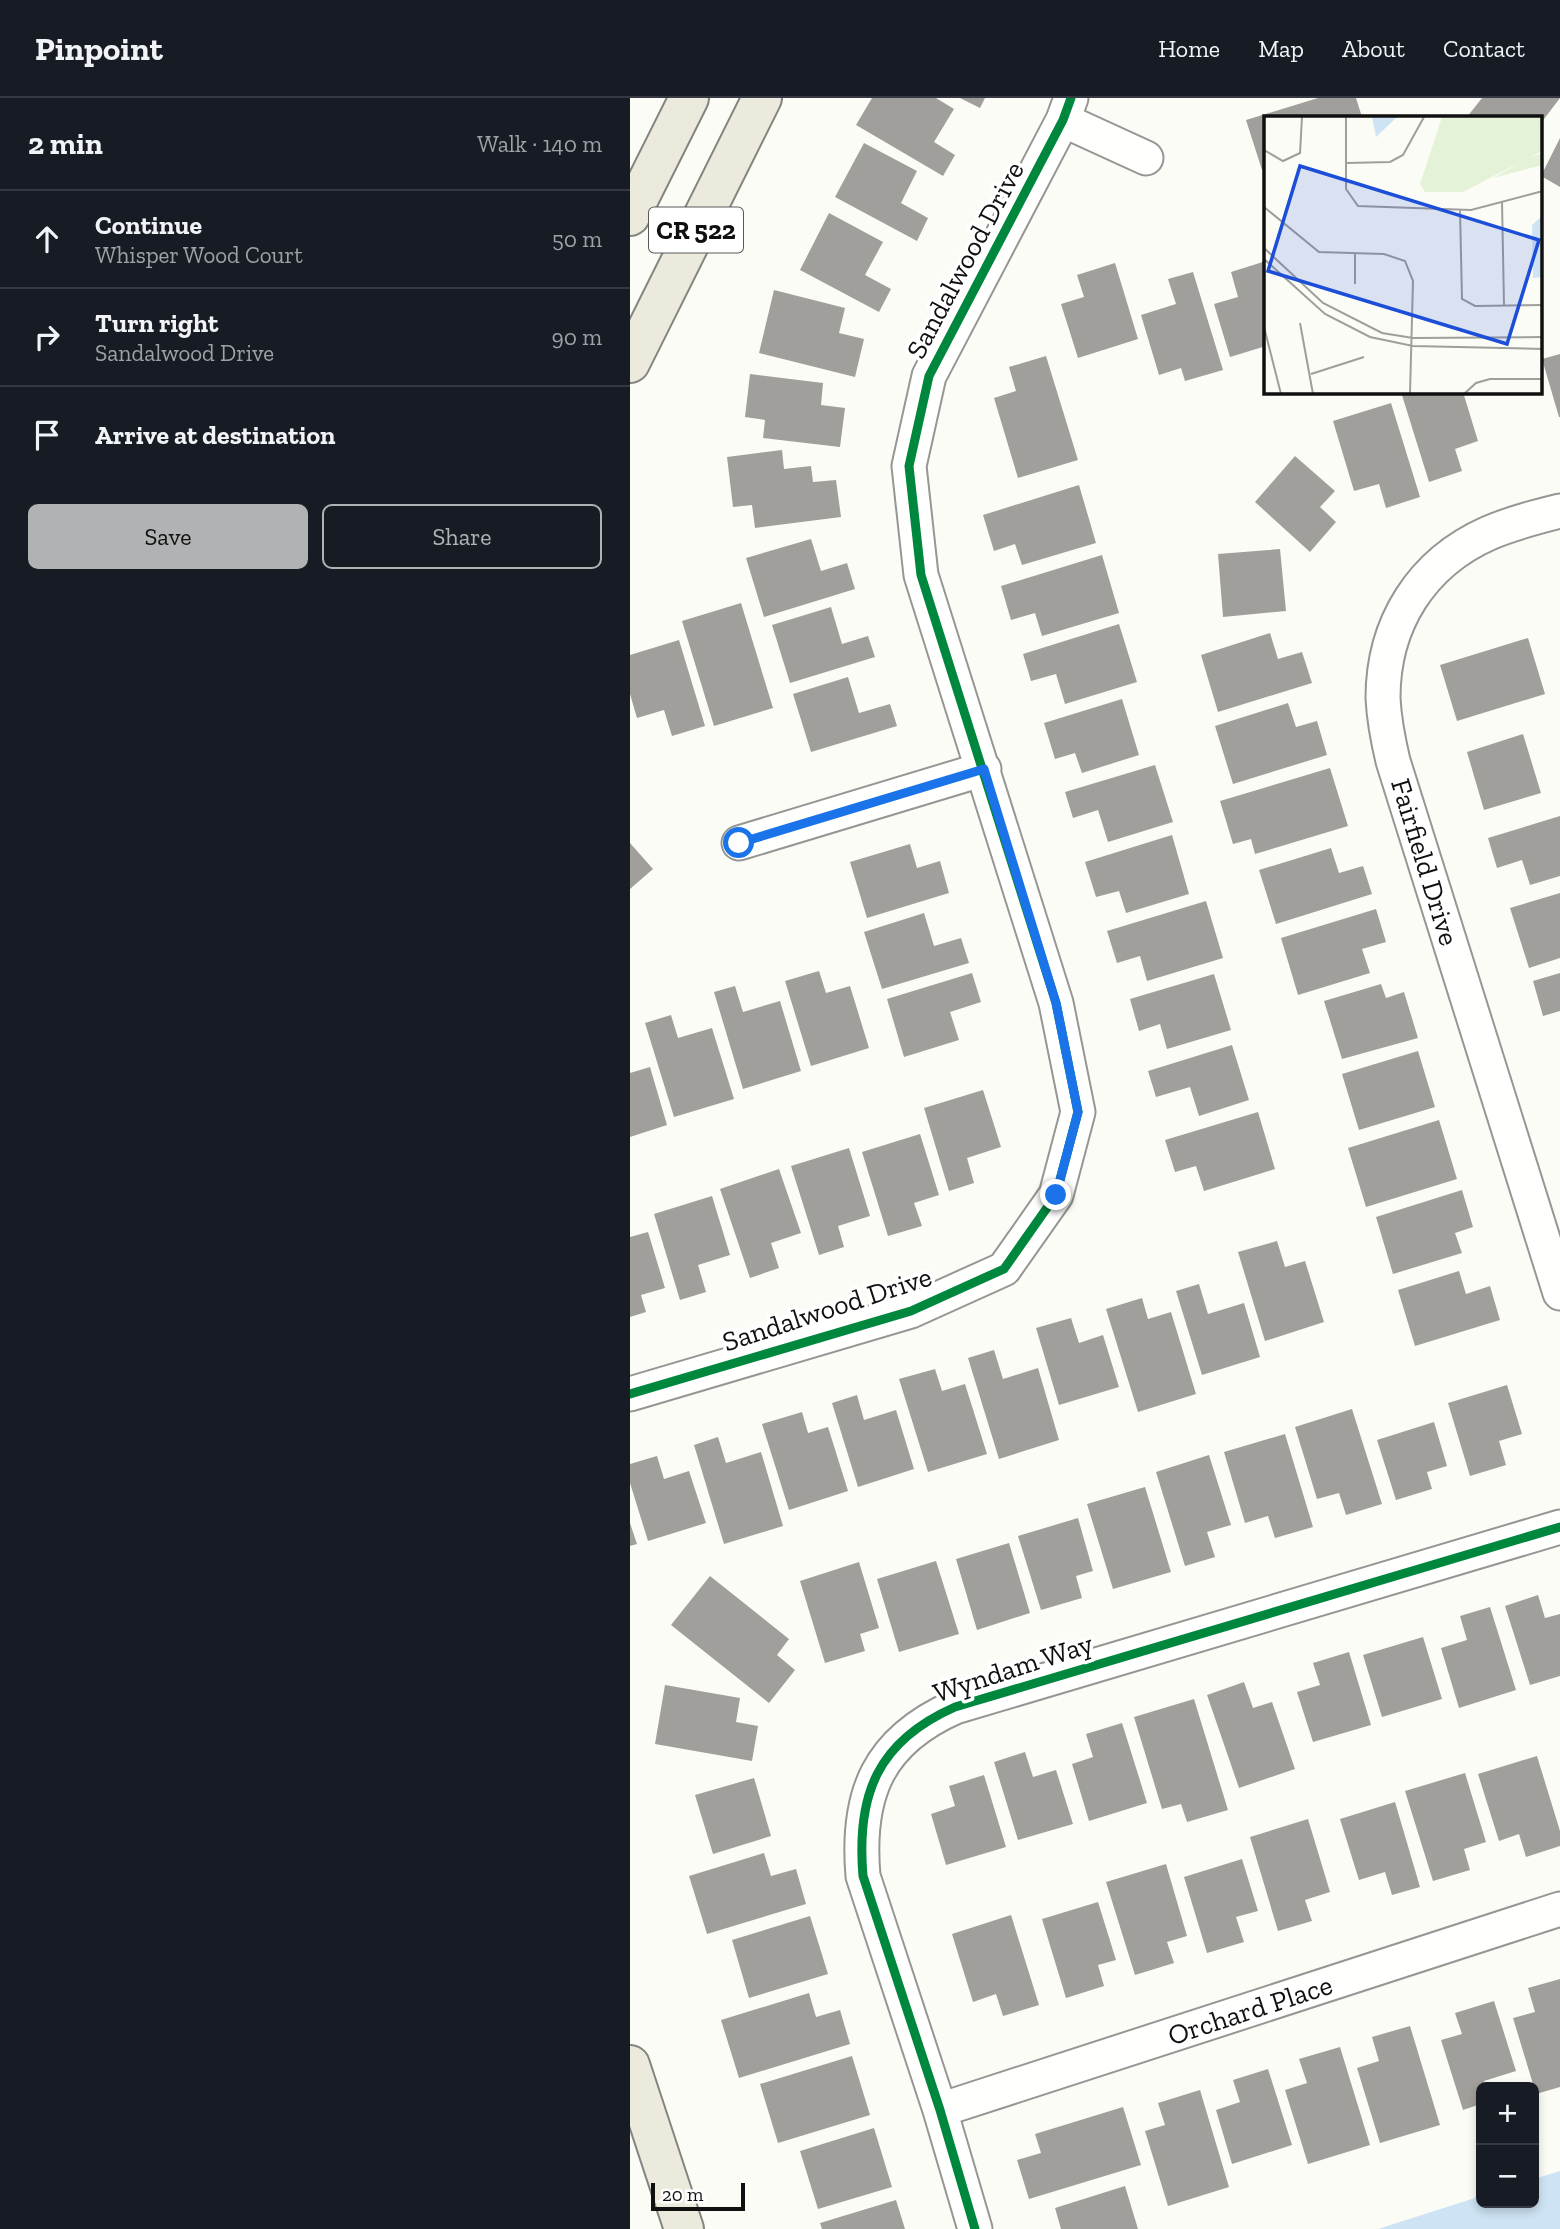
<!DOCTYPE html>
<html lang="en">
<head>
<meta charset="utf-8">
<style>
	:root { --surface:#171b24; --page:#20242c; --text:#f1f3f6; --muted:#9ea1a6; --line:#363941; --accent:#b1b2b3 }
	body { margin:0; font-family:"Zilla Slab",serif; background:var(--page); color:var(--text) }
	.controls { position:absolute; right:21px; bottom:21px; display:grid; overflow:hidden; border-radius:10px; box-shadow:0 4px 10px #0003 }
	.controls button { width:63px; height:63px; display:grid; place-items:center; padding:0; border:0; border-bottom:2px solid var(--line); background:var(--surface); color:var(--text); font:35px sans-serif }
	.scale { position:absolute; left:21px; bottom:18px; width:94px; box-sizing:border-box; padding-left:7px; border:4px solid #101010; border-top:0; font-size:19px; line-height:24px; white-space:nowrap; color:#101010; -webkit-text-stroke:5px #fff; paint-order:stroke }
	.stop { position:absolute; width:21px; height:21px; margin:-16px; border:5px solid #1a73e8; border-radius:50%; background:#fff }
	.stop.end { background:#1a73e8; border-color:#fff; box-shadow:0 2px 7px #0008 }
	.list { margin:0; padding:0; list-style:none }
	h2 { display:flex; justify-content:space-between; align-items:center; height:91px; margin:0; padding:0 28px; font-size:30px }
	h2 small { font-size:23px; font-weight:400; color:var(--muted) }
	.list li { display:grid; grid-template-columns:46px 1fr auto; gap:21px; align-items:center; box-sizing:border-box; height:98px; padding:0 28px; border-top:2px solid var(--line) }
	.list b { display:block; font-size:26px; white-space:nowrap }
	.list p { margin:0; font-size:23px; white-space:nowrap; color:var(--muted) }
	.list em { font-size:23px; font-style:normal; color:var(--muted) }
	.actions { display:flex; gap:14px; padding:21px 28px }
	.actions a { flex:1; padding:16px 0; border:2px solid var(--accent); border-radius:10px; text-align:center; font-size:24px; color:var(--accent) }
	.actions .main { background:var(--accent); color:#111 }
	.icon { flex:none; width:38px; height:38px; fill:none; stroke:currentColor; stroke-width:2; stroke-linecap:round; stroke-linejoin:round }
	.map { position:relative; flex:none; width:930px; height:2131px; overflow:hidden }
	header { display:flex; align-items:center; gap:42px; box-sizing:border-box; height:98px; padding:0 35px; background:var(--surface); border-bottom:2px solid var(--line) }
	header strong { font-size:33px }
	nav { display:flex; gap:38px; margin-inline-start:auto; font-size:24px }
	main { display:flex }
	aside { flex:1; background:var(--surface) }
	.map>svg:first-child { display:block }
</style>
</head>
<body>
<header>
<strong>Pinpoint</strong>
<nav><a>Home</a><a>Map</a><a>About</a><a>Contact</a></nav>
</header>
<main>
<aside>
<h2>2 min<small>Walk · 140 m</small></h2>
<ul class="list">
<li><svg class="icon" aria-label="ahead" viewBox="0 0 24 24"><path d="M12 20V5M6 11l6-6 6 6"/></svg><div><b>Continue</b><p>Whisper Wood Court</p></div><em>50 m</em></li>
<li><svg class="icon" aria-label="right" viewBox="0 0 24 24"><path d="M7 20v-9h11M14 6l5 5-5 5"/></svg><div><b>Turn right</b><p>Sandalwood Drive</p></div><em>90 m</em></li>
<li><svg class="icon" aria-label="arrive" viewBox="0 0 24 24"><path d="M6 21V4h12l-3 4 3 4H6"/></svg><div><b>Arrive at destination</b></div></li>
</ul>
<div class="actions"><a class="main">Save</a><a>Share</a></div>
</aside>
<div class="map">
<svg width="930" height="2131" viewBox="0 0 930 2131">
	<rect width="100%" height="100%" fill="#fcfcf7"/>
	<path fill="#cee4f5" d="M 930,2073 L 930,2131 L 748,2131 L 851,2098 L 851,2105 L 904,2105 L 904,2081 Z"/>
	<path fill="#a09f9c" d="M 242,0 L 306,0 L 324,11 L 304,44 L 325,57 L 313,78 L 226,27 Z
		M 330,0 L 355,0 L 350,10 Z
		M 688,0 L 726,0 L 732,19 L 636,19 L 636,70 L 632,72 L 616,22 Z
		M 852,0 L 930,0 L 911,25 L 911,19 L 837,19 Z
		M 930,40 L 930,89 L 911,78 Z
		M 234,45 L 287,73 L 271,105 L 298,120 L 287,143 L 205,99 Z
		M 199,115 L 253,144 L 235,177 L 261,191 L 249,214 L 170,172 Z
		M 636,163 L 636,248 L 600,259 L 584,206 L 608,199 L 601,174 Z
		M 485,165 L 508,241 L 448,260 L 431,206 L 454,199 L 447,177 Z
		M 563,174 L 593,272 L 555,283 L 551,270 L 529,277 L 511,217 L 546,206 L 538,181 Z
		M 144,192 L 215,210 L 209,235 L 234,241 L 225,279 L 129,255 Z
		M 930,256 L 930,319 L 929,319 L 912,261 Z
		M 416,258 L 448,362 L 388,380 L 364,300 L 386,293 L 379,269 Z
		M 120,276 L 193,285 L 191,307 L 215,310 L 210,349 L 133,340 L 135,322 L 115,319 Z
		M 771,294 L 833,294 L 848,343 L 825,351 L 832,373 L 799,384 Z
		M 761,305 L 790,399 L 756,410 L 749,386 L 724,393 L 703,323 Z
		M 152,352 L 154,371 L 181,368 L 183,384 L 206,382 L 211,419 L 125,430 L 122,407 L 103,409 L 97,359 Z
		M 665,358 L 705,393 L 690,409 L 706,424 L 680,454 L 625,404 Z
		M 449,387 L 466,445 L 392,467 L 385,446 L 364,453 L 353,417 Z
		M 181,441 L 191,473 L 217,465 L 225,491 L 134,519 L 116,460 Z
		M 650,451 L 656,513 L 593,519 L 588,456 Z
		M 472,457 L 489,515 L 412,538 L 405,515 L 381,522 L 371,488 Z
		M 111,505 L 143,610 L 84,628 L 52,523 Z
		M 201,509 L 212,546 L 238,538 L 245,559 L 160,585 L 142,527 Z
		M 489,526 L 507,584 L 435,606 L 426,576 L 401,583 L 393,556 Z
		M 640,535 L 648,561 L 672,554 L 682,585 L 588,614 L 571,557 Z
		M 898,540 L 915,596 L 827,623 L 810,567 Z
		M 49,542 L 75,628 L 42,638 L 34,612 L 7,620 L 0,596 L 0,557 Z
		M 218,579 L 229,615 L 260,606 L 267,628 L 181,654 L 163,596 Z
		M 492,601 L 509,657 L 452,675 L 445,655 L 425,661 L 414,625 Z
		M 658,605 L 666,629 L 687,623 L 697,657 L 603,686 L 585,628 Z
		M 893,636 L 911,695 L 854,712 L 837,654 Z
		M 525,667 L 543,724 L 478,744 L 468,712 L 443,720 L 435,694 Z
		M 700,670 L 718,728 L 625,756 L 621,741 L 603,746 L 590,703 Z
		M 930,718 L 930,778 L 900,787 L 892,762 L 867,770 L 858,740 Z
		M 542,737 L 559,796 L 496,815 L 489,793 L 466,799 L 455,764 Z
		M 0,745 L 23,771 L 0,791 Z
		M 280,746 L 287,770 L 310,763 L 319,795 L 237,820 L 220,764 Z
		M 701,750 L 709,775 L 733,768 L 742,796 L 646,826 L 629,772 Z
		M 930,795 L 930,860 L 899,870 L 880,810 Z
		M 576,803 L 593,860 L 517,883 L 510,858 L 487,865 L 477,833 Z
		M 746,811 L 756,844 L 732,851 L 740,875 L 668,897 L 651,840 Z
		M 294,815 L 304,848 L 331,840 L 339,865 L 252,891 L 234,834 Z
		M 189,873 L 196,895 L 220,888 L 239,950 L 181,968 L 155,883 Z
		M 342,875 L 351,904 L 320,914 L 329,942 L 274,959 L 257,901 Z
		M 930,875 L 930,913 L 913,918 L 903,883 Z
		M 584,876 L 601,932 L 537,951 L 530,926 L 509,933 L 500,901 Z
		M 751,886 L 756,900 L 774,894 L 788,940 L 712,961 L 694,903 Z
		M 105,888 L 113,914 L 150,903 L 171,973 L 113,991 L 84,894 Z
		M 41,917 L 48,940 L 82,930 L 104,1001 L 44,1019 L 15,925 Z
		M 602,947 L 619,1002 L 569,1018 L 560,989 L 526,999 L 518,973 Z
		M 788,953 L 805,1009 L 729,1032 L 712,976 Z
		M 20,969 L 37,1027 L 0,1039 L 0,975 Z
		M 353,992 L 371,1049 L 337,1060 L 344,1085 L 319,1093 L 294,1010 Z
		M 628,1014 L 645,1071 L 574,1093 L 566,1068 L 545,1074 L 535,1042 Z
		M 809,1022 L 827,1081 L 736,1109 L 718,1050 Z
		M 290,1036 L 309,1097 L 284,1105 L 292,1128 L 258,1138 L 232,1054 Z
		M 219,1050 L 240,1118 L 208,1128 L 214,1149 L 189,1157 L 161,1068 Z
		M 149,1071 L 171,1135 L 141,1145 L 149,1170 L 120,1180 L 90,1091 Z
		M 832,1092 L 843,1129 L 825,1135 L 832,1155 L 763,1176 L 746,1119 Z
		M 82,1098 L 100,1157 L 68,1167 L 76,1194 L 50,1202 L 24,1116 Z
		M 18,1134 L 35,1190 L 11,1197 L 16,1214 L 0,1219 L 0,1139 Z
		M 647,1143 L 655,1169 L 675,1163 L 694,1224 L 635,1243 L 608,1154 Z
		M 829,1173 L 836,1196 L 860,1188 L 870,1222 L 785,1248 L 768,1192 Z
		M 569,1186 L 578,1216 L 614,1205 L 630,1259 L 572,1277 L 546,1193 Z
		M 512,1200 L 518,1221 L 541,1214 L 566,1296 L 508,1314 L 476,1211 Z
		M 441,1220 L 449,1245 L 473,1237 L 489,1289 L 429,1307 L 406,1230 Z
		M 364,1252 L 373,1281 L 408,1270 L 429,1342 L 369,1361 L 338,1260 Z
		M 305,1271 L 312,1293 L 335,1286 L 357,1356 L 298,1374 L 269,1281 Z
		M 877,1287 L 892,1336 L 869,1343 L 876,1367 L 840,1378 L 818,1305 Z
		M 227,1297 L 234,1322 L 266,1312 L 284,1371 L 228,1389 L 202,1305 Z
		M 722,1311 L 752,1406 L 716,1417 L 709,1395 L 687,1401 L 665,1329 Z
		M 172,1314 L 178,1335 L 198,1329 L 218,1393 L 159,1412 L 132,1326 Z
		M 804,1324 L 817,1368 L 797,1374 L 802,1391 L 766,1402 L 747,1342 Z
		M 655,1336 L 683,1429 L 645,1440 L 638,1418 L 615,1425 L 594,1354 Z
		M 88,1339 L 96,1365 L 131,1354 L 153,1428 L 94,1446 L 64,1347 Z
		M 579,1357 L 601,1427 L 577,1434 L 585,1459 L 555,1468 L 526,1374 Z
		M 27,1358 L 34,1381 L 59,1373 L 76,1425 L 18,1443 L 0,1385 L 0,1366 Z
		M 515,1389 L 541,1474 L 483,1491 L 457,1406 Z
		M 448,1420 L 463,1473 L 446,1478 L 452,1500 L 411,1512 L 388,1438 Z
		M 0,1425 L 7,1446 L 0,1448 Z
		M 379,1445 L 400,1515 L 347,1532 L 326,1461 Z
		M 306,1463 L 329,1536 L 269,1554 L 247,1481 Z
		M 229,1464 L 249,1530 L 230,1536 L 235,1553 L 195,1565 L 170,1483 Z
		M 80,1478 L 159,1541 L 147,1557 L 165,1572 L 139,1605 L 41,1527 Z
		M 908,1497 L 915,1520 L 930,1516 L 930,1578 L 900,1587 L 875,1508 Z
		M 860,1509 L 886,1592 L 829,1610 L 811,1550 L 837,1542 L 830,1518 Z
		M 793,1539 L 812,1601 L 752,1619 L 733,1557 Z
		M 719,1554 L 741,1627 L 683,1644 L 667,1594 L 690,1587 L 683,1565 Z
		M 614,1584 L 623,1610 L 642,1604 L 665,1671 L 609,1690 L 577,1597 Z
		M 35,1587 L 110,1600 L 106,1624 L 128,1628 L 122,1663 L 25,1646 Z
		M 564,1601 L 598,1712 L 557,1724 L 551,1706 L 532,1711 L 504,1619 Z
		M 492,1625 L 517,1705 L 459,1723 L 442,1666 L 463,1659 L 456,1636 Z
		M 395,1654 L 403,1679 L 426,1672 L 443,1726 L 388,1742 L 364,1664 Z
		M 907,1658 L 930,1733 L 930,1748 L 896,1759 L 889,1736 L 869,1743 L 848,1676 Z
		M 835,1675 L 856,1744 L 834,1751 L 840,1772 L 803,1783 L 775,1693 Z
		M 354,1677 L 376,1749 L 316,1767 L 301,1716 L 325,1708 L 319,1688 Z
		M 124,1680 L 141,1738 L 83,1756 L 65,1697 Z
		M 765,1704 L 790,1789 L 762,1797 L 755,1774 L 729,1782 L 710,1721 Z
		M 678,1721 L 700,1794 L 675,1802 L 682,1823 L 648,1833 L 620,1739 Z
		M 134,1755 L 141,1778 L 166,1771 L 176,1806 L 77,1836 L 59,1778 Z
		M 612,1761 L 628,1813 L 606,1819 L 614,1844 L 577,1855 L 554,1779 Z
		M 536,1766 L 557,1838 L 537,1844 L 544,1865 L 505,1877 L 476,1784 Z
		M 468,1804 L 486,1862 L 468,1867 L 474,1888 L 436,1900 L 412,1821 Z
		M 381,1817 L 409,1907 L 373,1918 L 366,1896 L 343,1904 L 322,1836 Z
		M 180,1818 L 198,1876 L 119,1900 L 102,1842 Z
		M 930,1881 L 930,1989 L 906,1996 L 883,1920 L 905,1914 L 898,1890 Z
		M 179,1895 L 186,1919 L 210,1912 L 220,1946 L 109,1980 L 91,1922 Z
		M 864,1903 L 886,1973 L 854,1983 L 856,1989 L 851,1989 L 851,2006 L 833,2012 L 811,1942 L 832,1936 L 825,1915 Z
		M 780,1928 L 810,2027 L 750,2045 L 727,1970 L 749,1963 L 742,1939 Z
		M 710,1949 L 740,2047 L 678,2066 L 655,1992 L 677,1985 L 669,1961 Z
		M 222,1958 L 240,2017 L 148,2045 L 130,1986 Z
		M 638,1971 L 662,2047 L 602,2066 L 586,2012 L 610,2004 L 603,1982 Z
		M 570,1992 L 599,2089 L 538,2108 L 515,2033 L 535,2027 L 528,2005 Z
		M 493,2009 L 511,2067 L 399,2101 L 387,2062 L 411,2055 L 405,2036 Z
		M 244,2030 L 262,2089 L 188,2111 L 170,2053 Z
		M 495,2088 L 508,2131 L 431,2131 L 425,2110 Z
		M 266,2102 L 275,2131 L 192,2131 L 190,2125 Z"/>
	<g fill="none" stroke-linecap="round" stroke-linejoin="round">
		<defs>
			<path id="street" d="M 433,22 L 516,60
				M 930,413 C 906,419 882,425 859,435 C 791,465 753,526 753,600 C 754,621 758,642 763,663 L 930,1195
				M 109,745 L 354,671
				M 0,1296 L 281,1213 L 374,1171 L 426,1097 L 448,1014 L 426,905 L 291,477 L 279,368 L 299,278 L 433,22 L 441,0
				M 310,2012 L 930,1811
				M 345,2131 L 310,2012 L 233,1778 C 226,1696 248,1643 325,1609 L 930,1429"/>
			<path id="primary" d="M 0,118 L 59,0
				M 0,265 L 132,0
				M 0,1967 L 54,2131"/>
		</defs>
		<use href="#street" stroke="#969694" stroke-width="37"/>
		<use href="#primary" stroke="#848481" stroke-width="42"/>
		<use href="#street" stroke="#fffffe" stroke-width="33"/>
		<use href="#primary" stroke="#eceadc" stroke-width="38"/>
		<defs>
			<path id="cycleway" d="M 0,1296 L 281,1213 L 374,1171 L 426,1097 L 448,1014 L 426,905 L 291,477 L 279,368 L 299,278 L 433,22 L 441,0
				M 345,2131 L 310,2012 L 233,1778 C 226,1696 248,1643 325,1609 L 930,1429"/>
		</defs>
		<use href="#cycleway" stroke="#fff" stroke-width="13"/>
		<use href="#cycleway" stroke="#00873e" stroke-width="9"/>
	</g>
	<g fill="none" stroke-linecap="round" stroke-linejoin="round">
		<path stroke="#1a73e8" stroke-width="9" d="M 109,745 L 354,671 L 426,905 L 448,1014 L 426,1097"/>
	</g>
	<g text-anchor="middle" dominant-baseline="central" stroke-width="7" stroke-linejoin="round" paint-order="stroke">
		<rect fill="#fff" stroke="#585858" stroke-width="2" x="19" y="109.5" width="94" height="45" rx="5"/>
		<g font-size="26" font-weight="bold" fill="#101010">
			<text x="66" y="132">CR 522</text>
		</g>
		<g font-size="28" fill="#101010" stroke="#fff">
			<text transform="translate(335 162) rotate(-62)">Sandalwood Drive</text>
			<text transform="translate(795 764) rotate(73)">Fairfield Drive</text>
			<text transform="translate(197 1211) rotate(-18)">Sandalwood Drive</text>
			<text transform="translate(383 1570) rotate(-18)">Wyndam Way</text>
			<text transform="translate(620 1912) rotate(-18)">Orchard Place</text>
		</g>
	</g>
	<g transform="translate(634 18)">
		<rect width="278" height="278" fill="#fcfcf7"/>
		<path d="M 178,1 L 278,1 L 278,35 L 199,76 L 161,76 L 156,68 ZM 278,37 L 278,49 L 229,62 L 264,42 Z" fill="#e4f2d8"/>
		<path d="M 108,1 L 133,1 L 112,21 ZM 278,100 L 278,161 L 269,162 L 268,109 Z" fill="#cee4f5"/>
		<path fill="none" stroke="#9e9e9b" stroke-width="2" d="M 82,1 L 82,73 L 94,90 L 207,94 L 279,75M 0,34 L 19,45 L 36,37 L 38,1M 83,47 L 126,46 L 139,39 L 160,1M 238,85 L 240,189M 0,91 L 55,136 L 120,138 L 141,145 L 149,165 L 146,278M 196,94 L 198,183 L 211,190 L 279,189M 0,132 L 59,187 L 118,217 L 149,222 L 279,221M 0,143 L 61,198 L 106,221 L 149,230 L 279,233M 91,168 L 91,138M 36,207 L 49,278M 0,211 L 17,278M 47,258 L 100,241M 200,278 L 212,267 L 226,263 L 279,263"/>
		<path fill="#1d4ed8" fill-opacity="0.15" stroke="#1d4ed8" stroke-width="3.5" d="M 36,50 L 275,124 L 243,228 L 4,155 Z"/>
		<rect width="278" height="278" fill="none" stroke="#101010" stroke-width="3.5"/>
	</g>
</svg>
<div class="controls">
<button>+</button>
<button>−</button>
</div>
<div class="scale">20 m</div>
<div class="stop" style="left:109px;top:745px"></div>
<div class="stop end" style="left:426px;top:1097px"></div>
</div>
</main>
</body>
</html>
